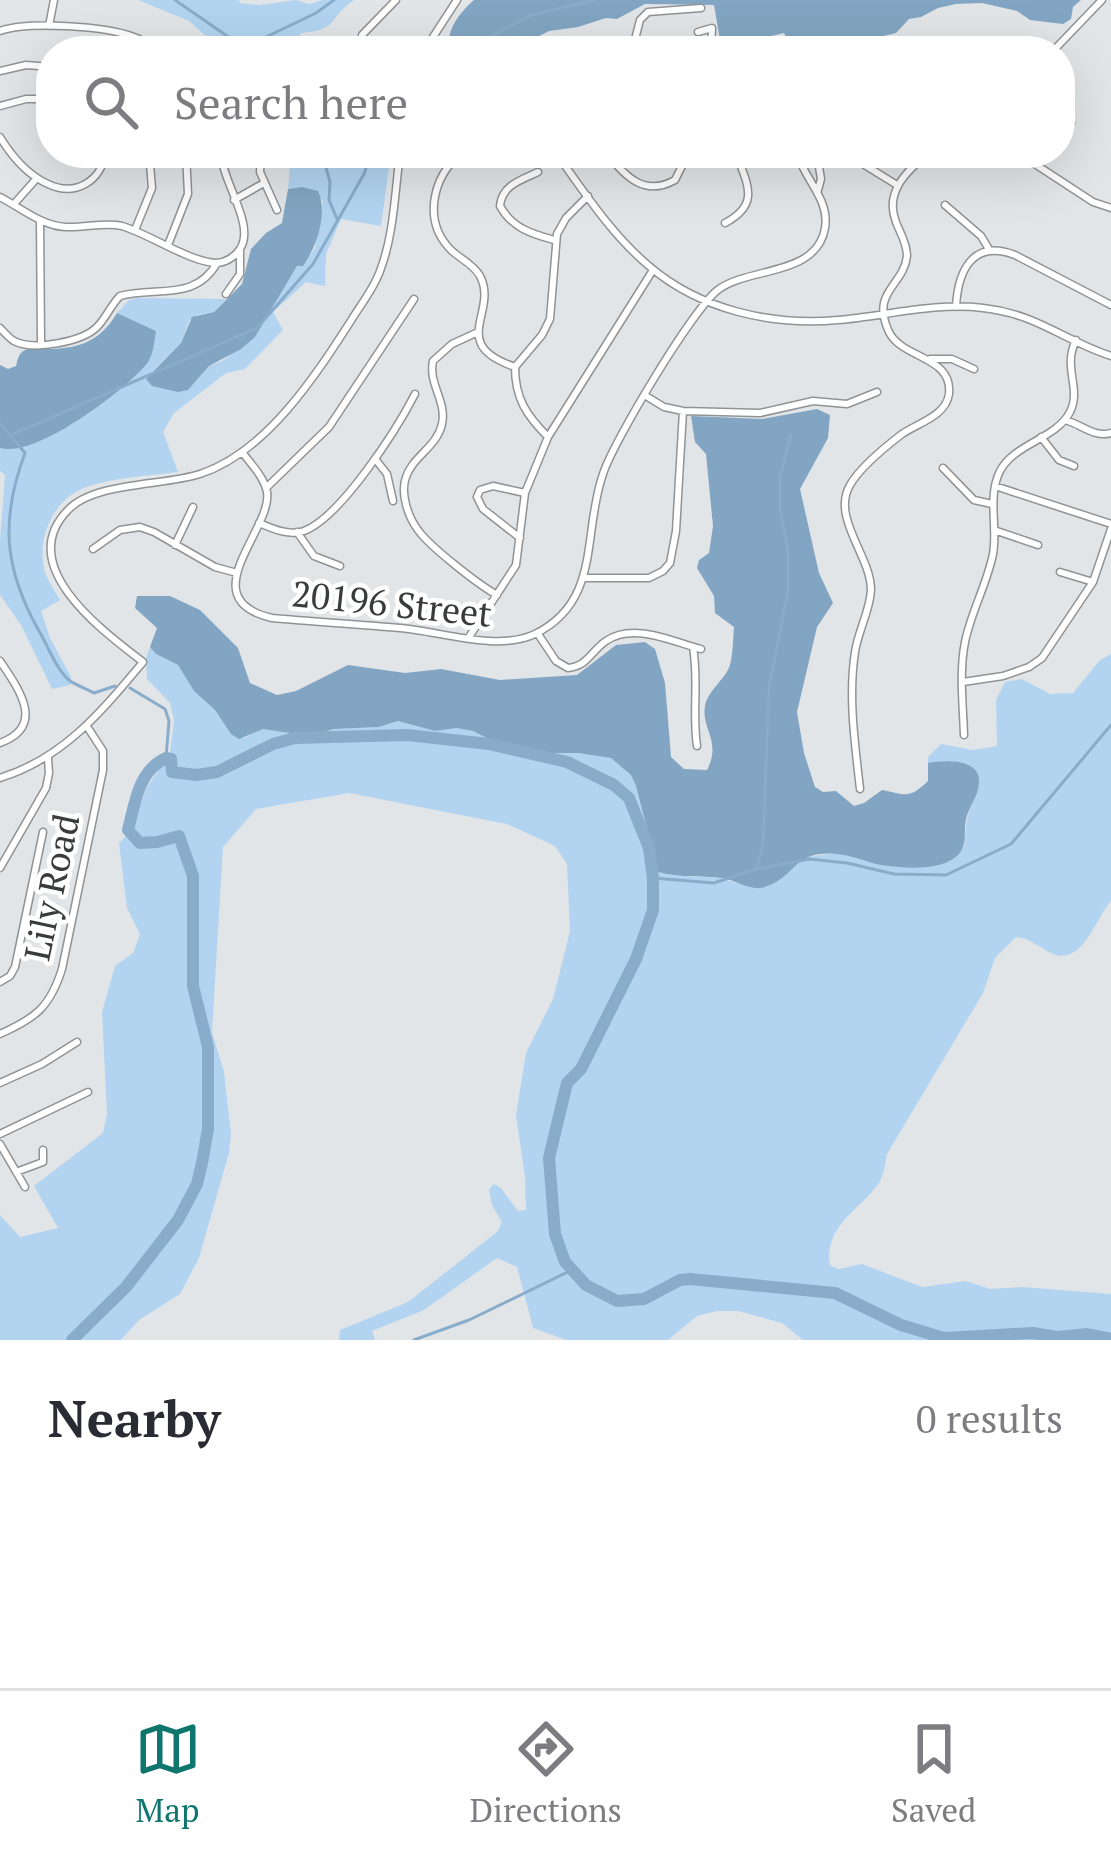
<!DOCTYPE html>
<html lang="en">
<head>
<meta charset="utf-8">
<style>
	:root { --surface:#fff; --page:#f7f7f7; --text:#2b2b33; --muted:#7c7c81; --line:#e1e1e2; --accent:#0f766e }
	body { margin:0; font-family:"PT Serif",serif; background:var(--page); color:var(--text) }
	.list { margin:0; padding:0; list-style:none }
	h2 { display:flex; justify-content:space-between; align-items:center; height:156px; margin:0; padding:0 48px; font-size:51px }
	h2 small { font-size:39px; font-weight:400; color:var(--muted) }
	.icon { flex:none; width:66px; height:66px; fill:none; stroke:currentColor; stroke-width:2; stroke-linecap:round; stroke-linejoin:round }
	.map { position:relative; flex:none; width:1111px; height:1340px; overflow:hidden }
	.search { position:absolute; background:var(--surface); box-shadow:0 12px 48px #0002; left:36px; right:36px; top:36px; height:132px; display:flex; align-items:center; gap:30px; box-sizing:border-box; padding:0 42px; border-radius:48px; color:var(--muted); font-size:45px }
	.sheet { height:348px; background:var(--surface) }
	nav { display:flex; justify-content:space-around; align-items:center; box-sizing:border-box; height:168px; border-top:3px solid var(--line); background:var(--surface); font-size:33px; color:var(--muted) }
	nav a { display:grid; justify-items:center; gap:6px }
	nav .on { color:var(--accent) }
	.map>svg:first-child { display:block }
</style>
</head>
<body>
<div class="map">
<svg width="1111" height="1340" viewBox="0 0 1111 1340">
	<rect width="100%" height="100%" fill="#e2e5e8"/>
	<path fill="#b2d4f0" d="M 138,0 L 239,0 L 240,3 L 259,5 L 296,0 L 309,4 L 323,0 L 354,0 C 327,19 339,30 301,33 L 295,44 L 295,51 L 223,51 L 189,21 Z
		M 291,153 L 391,153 L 381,226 L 341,219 L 326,254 L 325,286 L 306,282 L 273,312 L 283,330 L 245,369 L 226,373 L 174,413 L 163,432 L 178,472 C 147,476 113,477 84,488 C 51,501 35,542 46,575 C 50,584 55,592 60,600 L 41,611 L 50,638 L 71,677 L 70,685 L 52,689 L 21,625 L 0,595 L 0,539 L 5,475 L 0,471 L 0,448 C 23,454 87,419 103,401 C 123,380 139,354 156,331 L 117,313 L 129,300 L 137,298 L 226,299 L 214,312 L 197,315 L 189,321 L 181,343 L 146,378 L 188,390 L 209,366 L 222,361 L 255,337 L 297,266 L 303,266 L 315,248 L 323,201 L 302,187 L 288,189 Z
		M 150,647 L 156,654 L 178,665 L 195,691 L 215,710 L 231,734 L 244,738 L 263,728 L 323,733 L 334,729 L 379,727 L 398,721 L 435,731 L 457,728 L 473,731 L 490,739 L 548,753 L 578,753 L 611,758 L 631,775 L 636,786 L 653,852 L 653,862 L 670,875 L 720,878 L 753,888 L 767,887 L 802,858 L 834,853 L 930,867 L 964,848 L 967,818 L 979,786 L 971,766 L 950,762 L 928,763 L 928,757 L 941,744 L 973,750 L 997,746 L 996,700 L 1005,682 L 1022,679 L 1050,694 L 1073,693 L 1100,660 L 1111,654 L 1111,901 C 1095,919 1082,968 1051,953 C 1038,946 1030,939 1016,937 L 995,958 L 983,993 L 887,1154 C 885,1163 884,1175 879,1183 C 860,1210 824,1225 830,1265 L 838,1269 L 862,1264 L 922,1287 L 966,1281 L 990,1289 L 1022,1287 L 1111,1294 L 1111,1340 L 803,1340 L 782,1323 L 738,1311 L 717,1311 L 697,1316 L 668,1340 L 566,1340 L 533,1328 L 517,1267 L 497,1258 L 424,1310 L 372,1331 L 375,1340 L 339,1340 L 340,1330 L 408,1302 L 497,1232 L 502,1222 L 492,1205 L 489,1189 L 494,1184 L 500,1187 L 518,1211 L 526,1210 L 525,1177 L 516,1115 L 526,1053 L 553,999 L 570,931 L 567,864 L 555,846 L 507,824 L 349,793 L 256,809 L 223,847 L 212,1032 L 224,1072 L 231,1134 L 229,1153 L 199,1258 L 180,1294 L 139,1320 L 121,1340 L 0,1340 L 0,1215 L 20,1237 L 58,1228 L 34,1186 L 103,1133 L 107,1114 L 102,1012 L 115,966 L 133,953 L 140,934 L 127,908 L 119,843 L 131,831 L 146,789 L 170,753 L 174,720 L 170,703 L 147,679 L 146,658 Z"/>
	<path fill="#81a5c2" d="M 474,0 L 1081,0 L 1073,7 L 1071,19 L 1063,24 L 1030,20 L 1017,11 L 982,3 L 956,4 L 938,8 L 921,17 L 909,19 L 896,33 L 827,49 L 792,48 L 784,33 L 731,45 L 720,40 L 714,5 L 645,4 L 617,19 L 606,18 L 578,27 L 549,31 L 510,51 L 448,51 C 447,30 458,14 474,0 Z
		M 302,187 L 318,191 C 328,213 317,247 303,266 L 297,266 L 255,337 L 241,349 L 209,366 L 188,390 L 178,392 L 152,386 L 146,379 L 181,343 L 192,317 L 214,312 L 242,284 L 251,249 L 266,233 L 282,223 L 288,189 Z
		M 117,313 L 156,331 C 154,343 153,358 145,366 C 121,393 36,458 0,448 L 0,365 L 8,369 L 16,366 C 18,359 18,354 25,350 C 29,348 40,349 44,349 C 78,349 99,343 117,313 Z
		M 817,409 L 830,415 L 828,438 L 800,489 L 819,573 L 833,603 L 817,627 L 797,712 L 804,753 L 815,787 L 823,792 L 836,791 L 854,806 L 864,803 L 882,790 C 907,795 909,799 928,781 L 928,763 C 945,760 982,758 979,784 C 978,796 969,807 966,819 C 963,835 969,849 953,859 C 934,871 902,868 881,865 C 866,862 852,855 837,854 C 792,850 797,877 765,887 C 751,892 736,880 722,878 C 700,875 679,878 658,872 L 653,862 L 653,852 L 636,786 L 631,775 L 611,758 L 578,753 L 548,753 L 489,739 L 473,731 L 457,728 L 435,731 L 398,721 L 379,727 L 334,729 L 310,736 L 263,729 L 239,739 L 231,734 L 215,710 L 194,691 L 178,665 L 156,654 L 150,647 L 157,628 L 135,608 L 137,596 L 170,596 L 200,610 L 238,648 L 250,683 L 277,695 L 296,691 L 348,665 L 405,673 L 441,669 L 500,680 L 577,675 L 616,645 L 645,642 L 655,649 L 665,683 L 671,757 L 684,769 L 707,770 C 722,741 701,729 705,706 C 708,690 725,680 730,665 C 733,654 733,639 734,627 L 715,613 L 714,596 L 697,568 L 699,560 L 709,553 L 713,526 L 706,454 L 695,442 L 691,416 L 762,419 Z"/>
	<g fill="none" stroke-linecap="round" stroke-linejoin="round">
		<path stroke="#88acca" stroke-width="3" d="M 175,0 L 230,38 L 240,51
			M 258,51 L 264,38 L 316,13 L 334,0
			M 462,51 L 532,15 L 595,0
			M 322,153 L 330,182 L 329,200 L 337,219
			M 0,423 L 25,453 C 0,520 4,569 39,631 C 48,646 56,669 69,680 C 75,685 87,689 94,693 L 115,686
			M 9,436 L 257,328 L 313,264 L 364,174 L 371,153
			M 130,688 L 165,709 L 169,721 L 166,758
			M 757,866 L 763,845 L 769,687 L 788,591 L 788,551 L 780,509 L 780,477 L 791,435
			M 653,878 L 714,883 L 756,869 L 809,859 L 847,863 L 894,874 L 946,875 L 1011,844 L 1111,725
			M 414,1340 L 469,1320 L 572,1270"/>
		<path stroke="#88acca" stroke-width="12" d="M 72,1340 L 126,1287 L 178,1220 L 197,1184 L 202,1163 L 208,1129 L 208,1047 L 193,986 L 193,876 L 179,836 L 157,842 L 140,843 L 128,830 C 135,803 138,771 166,758 L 171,759 L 172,772 L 196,775 L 217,772 L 273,744 L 295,738 L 407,735 L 489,744 L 567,762 L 614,785 L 629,798 L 649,848 L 653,878 L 653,910 L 636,959 L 581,1069 L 567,1083 L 549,1158 L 555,1234 L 565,1262 L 586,1285 L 617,1301 L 644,1299 L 680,1280 L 690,1279 L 835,1293 L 901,1325 L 944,1338 L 1033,1333 L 1057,1337 L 1087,1334 L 1111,1339"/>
		<defs>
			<path id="minor" d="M 49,26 L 54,0
				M 0,31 C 28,21 106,26 134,37 C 143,40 152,46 160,51
				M 698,32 L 712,28 L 711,51
				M 362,35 L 396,0
				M 424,51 L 457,0
				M 632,51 L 640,20 L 648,12 L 701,8
				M 1053,51 L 1102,0
				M 0,71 L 26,65 L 51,67
				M 0,106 L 26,99 L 51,99
				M 1060,114 L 1071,123
				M 0,137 C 11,155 28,175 48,184 C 75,197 102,181 105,153
				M 48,139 L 51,103
				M 261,153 L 260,172 L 277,210
				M 461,153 C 432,178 422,222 452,251 C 461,259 474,265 480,276 C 499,312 447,344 515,367
				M 556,153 C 584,192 612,235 649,266 C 700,310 772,326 838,320 C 885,316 936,302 983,308 C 1038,314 1064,341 1111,356
				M 607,153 C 625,177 645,197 675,180 L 682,166 L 683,153
				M 845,153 L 897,185
				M 1018,153 L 1093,202 L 1111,208
				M 538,172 C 521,180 502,185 500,206 C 512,228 532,234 554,240
				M 818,190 L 821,179 L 818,161 L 823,153
				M 0,197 C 21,208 42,226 66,227 C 85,228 104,222 122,226 C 149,234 190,262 216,263 C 225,263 235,257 240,249 C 256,225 222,182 221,153
				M 234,200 L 264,183
				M 14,204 L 37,178
				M 945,205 L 981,236 L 990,251
				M 40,220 L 41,342
				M 725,223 C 761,204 747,184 736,153
				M 135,230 L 152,188 L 149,153
				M 168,245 L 188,194 L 186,153
				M 226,294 L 240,274 L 240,249
				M 956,307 C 958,270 973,239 1015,255 L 1111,305
				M 0,328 C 3,331 10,339 14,341 C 33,351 82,342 97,327 C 106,318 111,305 120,296 C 155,286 195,302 217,263
				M 478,332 L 452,344 L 433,361 C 428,384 447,401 442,424 C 437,447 413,456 406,477 C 400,493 408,517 418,530 C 430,547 479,585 497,595
				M 930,359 L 952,359 L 974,369
				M 646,396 L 664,407 L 683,411 L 760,413 L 813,401 L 847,404 L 877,392
				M 1065,420 C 1081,424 1094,438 1111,433
				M 548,437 C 526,415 515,398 515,367 L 542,335 L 550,319 L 557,234 L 566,218 L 588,196
				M 1041,437 L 1059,460 L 1074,466
				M 242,452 C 251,464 264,477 267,492 C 273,529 190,599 272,618 C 315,622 358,624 400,628 C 440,631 497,652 535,634 C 602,601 582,533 603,474 C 613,442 694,307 719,289 C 750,267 817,276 825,228 C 830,199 804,179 797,153
				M 376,460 L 387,474 L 393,501
				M 943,468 L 974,500 L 992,504
				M 995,486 L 1111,524
				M 266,488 L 329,427 L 414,299
				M 259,523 C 273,529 289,536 304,531 C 341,517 397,429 415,394
				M 994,530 L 1038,545
				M 297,532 L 314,556 L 340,566
				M 520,538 L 483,509 L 477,497 L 480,490 L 493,486 L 525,493
				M 175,545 L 193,507
				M 93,549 L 120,530 L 140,527 L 154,532 L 215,567 L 237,573
				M 1060,572 L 1093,582
				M 584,578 L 649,578 L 663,571 L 670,563 L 676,531 L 683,411
				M 538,634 L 556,661 L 568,668 C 588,666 591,651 606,641 C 634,622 673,642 701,649
				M 469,637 L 516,565 L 525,493 L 548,437 L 653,270
				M 693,647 C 699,681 692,712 697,746
				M 0,661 C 18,688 47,726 0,743
				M 963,682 L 1003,676 L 1029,667 L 1042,658 L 1093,582 L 1111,529
				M 964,735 C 963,705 959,672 965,642 C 971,612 987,584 993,554 C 998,526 987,497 1000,471 C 1015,443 1056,439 1070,412 C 1082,388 1062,368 1076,340
				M 0,778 C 64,758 102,711 143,662 C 104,632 13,566 68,510 C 94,482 163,486 200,474 C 267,452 316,375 352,319 C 362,303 374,288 380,271 C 394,235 395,191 400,153
				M 860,789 C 855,744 848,697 855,652 C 858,631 870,611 871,590 C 871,556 831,518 850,485 C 861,466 885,447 902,434 C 918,423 946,416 949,394 C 953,356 902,359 889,332 C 870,291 904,286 907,256 C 907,243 900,233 896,222 C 884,192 907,171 928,153
				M 0,868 L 46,788 L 49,773 L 48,758
				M 0,982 L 10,976 L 15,967 L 43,832
				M 0,1034 C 36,1018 50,1007 62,969 L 103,770 L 103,751 L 88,728
				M 0,1083 L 42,1064 L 77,1042
				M 0,1134 L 88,1092
				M 0,1144 L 25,1187
				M 16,1172 L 43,1162 L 43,1150"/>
		</defs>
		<use href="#minor" stroke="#909395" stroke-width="9"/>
		<use href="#minor" stroke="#fff" stroke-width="6"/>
	</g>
	<g text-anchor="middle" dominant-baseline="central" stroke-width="9" stroke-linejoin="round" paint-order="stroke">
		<g font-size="36" fill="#3a3b3c" stroke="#fff">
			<text transform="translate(392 603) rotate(6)">20196 Street</text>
			<text transform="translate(51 887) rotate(-78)">Lily Road</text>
		</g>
	</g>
</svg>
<div class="search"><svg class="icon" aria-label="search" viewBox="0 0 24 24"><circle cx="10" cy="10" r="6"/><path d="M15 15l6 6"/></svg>Search here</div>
</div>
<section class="sheet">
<h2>Nearby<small>0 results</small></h2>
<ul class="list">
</ul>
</section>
<nav>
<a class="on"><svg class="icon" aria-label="map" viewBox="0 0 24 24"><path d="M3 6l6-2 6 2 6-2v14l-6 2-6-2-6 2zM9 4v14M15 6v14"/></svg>Map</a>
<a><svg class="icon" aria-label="directions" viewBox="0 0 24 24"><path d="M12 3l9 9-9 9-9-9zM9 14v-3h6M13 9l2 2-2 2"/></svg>Directions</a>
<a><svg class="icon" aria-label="saved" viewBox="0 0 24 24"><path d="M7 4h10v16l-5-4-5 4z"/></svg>Saved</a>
</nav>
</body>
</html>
